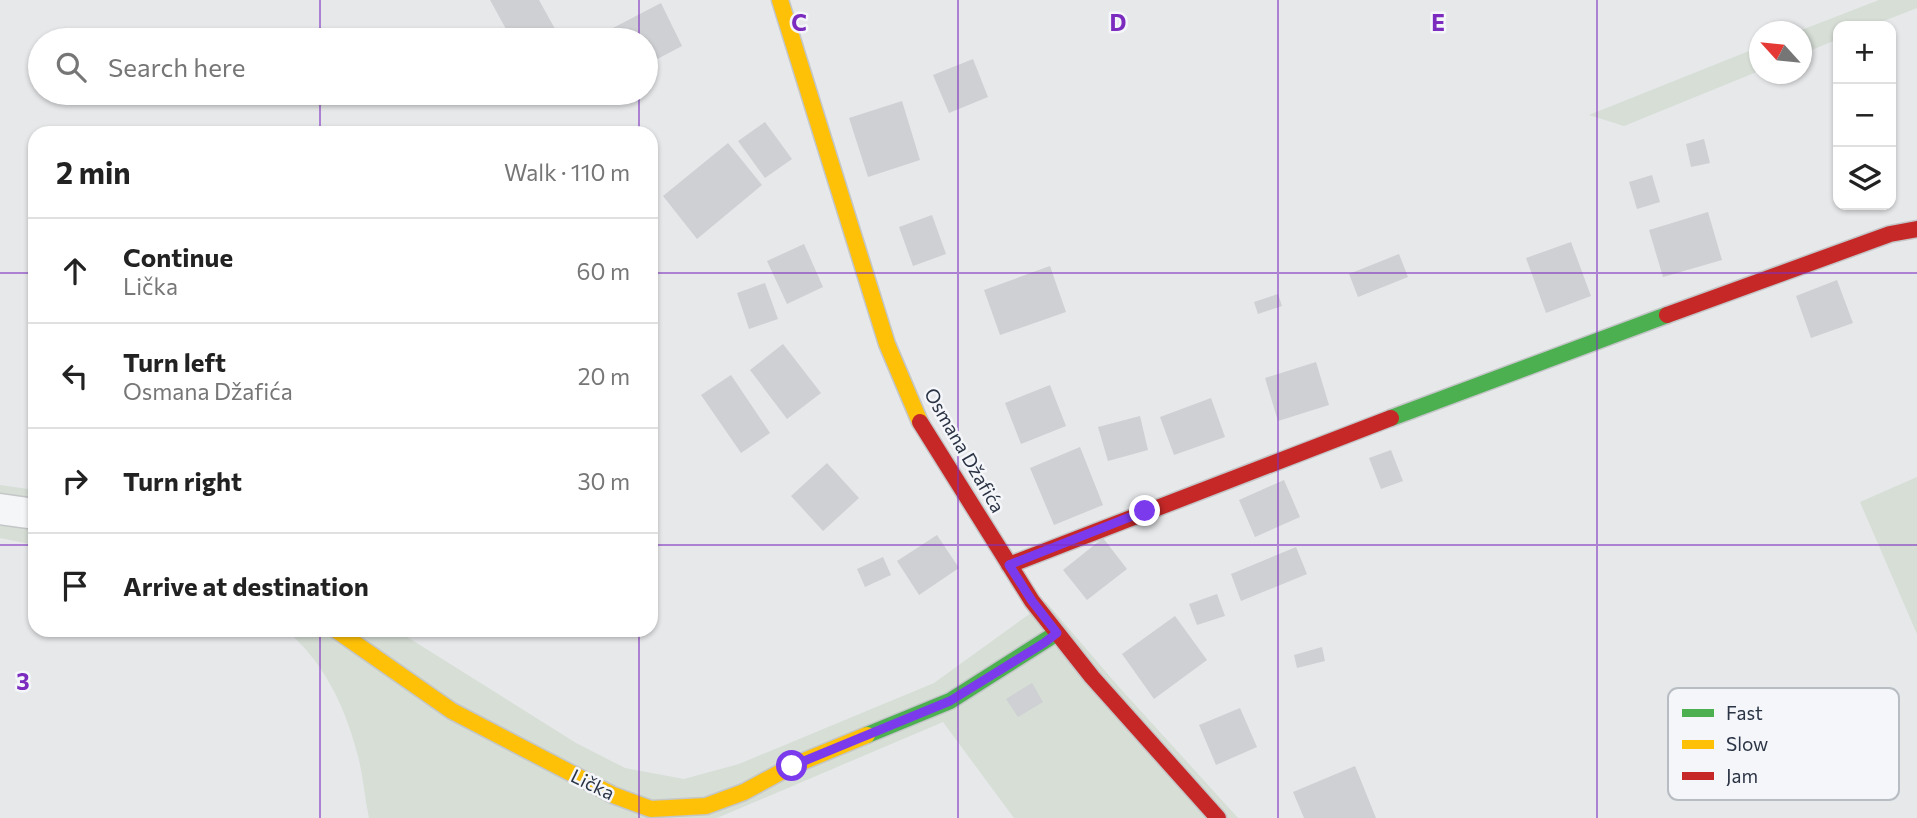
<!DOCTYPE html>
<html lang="en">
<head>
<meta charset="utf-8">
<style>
	:root { --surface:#fff; --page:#f2f2f2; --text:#222; --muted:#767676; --line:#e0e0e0 }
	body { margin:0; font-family:Commissioner,sans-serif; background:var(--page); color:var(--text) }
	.controls { position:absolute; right:21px; top:21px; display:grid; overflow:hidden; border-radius:14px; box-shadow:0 2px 5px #0004 }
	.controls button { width:63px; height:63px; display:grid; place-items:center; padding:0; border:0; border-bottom:2px solid var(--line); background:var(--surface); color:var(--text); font:35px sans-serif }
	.compass { position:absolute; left:1749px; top:21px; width:63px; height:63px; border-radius:50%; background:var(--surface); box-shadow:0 2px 5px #0004; rotate:297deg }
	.stop { position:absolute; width:21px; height:21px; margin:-16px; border:5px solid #7c3aed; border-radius:50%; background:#fff }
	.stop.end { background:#7c3aed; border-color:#fff; box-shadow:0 2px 7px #0008 }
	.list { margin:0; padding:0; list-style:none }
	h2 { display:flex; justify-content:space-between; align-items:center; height:91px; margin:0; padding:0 28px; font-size:30px }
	h2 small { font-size:23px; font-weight:400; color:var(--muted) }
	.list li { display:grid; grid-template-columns:46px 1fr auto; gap:21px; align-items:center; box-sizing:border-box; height:105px; padding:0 28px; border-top:2px solid var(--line) }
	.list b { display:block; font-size:26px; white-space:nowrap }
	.list p { margin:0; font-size:23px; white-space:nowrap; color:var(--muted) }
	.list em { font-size:23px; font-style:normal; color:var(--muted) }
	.icon { flex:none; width:38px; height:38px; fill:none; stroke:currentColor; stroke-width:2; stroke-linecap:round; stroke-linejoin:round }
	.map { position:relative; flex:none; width:1917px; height:818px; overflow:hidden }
	.search { position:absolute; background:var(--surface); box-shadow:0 2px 5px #0004; left:28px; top:28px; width:630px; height:77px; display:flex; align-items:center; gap:18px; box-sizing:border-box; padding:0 24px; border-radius:38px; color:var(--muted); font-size:26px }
	.panel { position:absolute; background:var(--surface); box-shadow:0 2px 5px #0004; left:28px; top:126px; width:630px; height:511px; border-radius:21px }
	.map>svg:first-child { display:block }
</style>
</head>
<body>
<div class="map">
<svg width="1917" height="818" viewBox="0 0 1917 818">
	<rect width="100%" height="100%" fill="#e6e8ea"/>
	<path fill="#d6ded6" d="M 1879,0 L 1917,0 L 1917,8 L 1871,26 L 1838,26 L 1838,39 L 1802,54 L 1801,32 L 1799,31 Z
		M 1759,47 L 1759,71 L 1624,126 L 1589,115 Z
		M 1917,477 L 1917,634 L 1860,502 Z
		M 0,485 L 35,490 L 35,545 L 0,538 Z
		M 1046,602 L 1118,686 L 1238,818 L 1014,818 L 943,722 L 717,818 L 369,818 C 364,795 363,771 356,749 C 344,704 322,660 286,630 L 396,630 L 576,743 L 625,768 L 684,779 L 739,764 L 934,683 Z"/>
	<path fill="#ced0d3" d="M 490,0 L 539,0 L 560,38 L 557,40 L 512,40 Z
		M 661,3 L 682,46 L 646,65 L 646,40 L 617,40 L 611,29 Z
		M 973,59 L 988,97 L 949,113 L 933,75 Z
		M 902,101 L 920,160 L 868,177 L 849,118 Z
		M 765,122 L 792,159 L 765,178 L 738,141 Z
		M 1704,139 L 1710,163 L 1691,167 L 1686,144 Z
		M 728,143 L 762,185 L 697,239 L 663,196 Z
		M 1652,175 L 1660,202 L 1637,209 L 1629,182 Z
		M 1708,212 L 1722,260 L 1663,277 L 1649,230 Z
		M 932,215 L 946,254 L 913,266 L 899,227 Z
		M 1571,242 L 1591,296 L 1546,313 L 1526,258 Z
		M 804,244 L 823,287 L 787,304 L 767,261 Z
		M 1399,254 L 1408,277 L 1358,297 L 1349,274 Z
		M 1050,266 L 1066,312 L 1000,335 L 984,290 Z
		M 1837,280 L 1853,323 L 1811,338 L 1796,296 Z
		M 765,283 L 778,319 L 749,329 L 737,293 Z
		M 1278,294 L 1282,306 L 1258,314 L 1254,302 Z
		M 783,344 L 821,393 L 787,419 L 750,370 Z
		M 1316,362 L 1329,405 L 1278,421 L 1265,378 Z
		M 731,375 L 770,433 L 741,453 L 701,395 Z
		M 1050,385 L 1066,426 L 1021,444 L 1005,403 Z
		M 1211,398 L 1225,437 L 1174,455 L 1160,417 Z
		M 1140,416 L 1148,450 L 1108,461 L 1098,427 Z
		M 1080,447 L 1103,505 L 1054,525 L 1030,468 Z
		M 1391,450 L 1403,481 L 1381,489 L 1369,458 Z
		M 827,463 L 859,498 L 823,531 L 791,496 Z
		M 1284,480 L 1300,517 L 1255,537 L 1239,500 Z
		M 937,535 L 959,568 L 919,595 L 897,561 Z
		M 1103,538 L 1127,569 L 1087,600 L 1063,570 Z
		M 1296,547 L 1307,574 L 1241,601 L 1231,574 Z
		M 883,557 L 891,575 L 865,587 L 857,569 Z
		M 1217,594 L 1225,616 L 1197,625 L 1189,604 Z
		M 1175,616 L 1207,660 L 1154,699 L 1122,654 Z
		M 1322,647 L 1325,661 L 1297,668 L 1294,655 Z
		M 1032,683 L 1043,702 L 1018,717 L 1006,699 Z
		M 1240,708 L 1257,747 L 1216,765 L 1199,725 Z
		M 1355,766 L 1376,818 L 1304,818 L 1293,792 Z"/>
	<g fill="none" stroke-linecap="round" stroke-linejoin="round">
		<defs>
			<path id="street" d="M 0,509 L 35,514"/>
			<path id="fast" d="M 1391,418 L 1667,315
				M 867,735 L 950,701 L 1057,633"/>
			<path id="slow" d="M 780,0 L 887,344 L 920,422
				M 336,630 L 452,711 L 613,795 L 651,809 L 706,806 L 744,792 L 792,766 L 867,735"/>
			<path id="jam" d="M 1667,315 L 1890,234 L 1917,229
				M 920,422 L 1032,601 L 1092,677 L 1218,818
				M 1009,565 L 1391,418"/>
		</defs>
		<use href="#street" stroke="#c4c6c8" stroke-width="33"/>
		<use href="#fast" stroke="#c4c6c8" stroke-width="19"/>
		<use href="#slow" stroke="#c4c6c8" stroke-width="19"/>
		<use href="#jam" stroke="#c4c6c8" stroke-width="19"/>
		<use href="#street" stroke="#f5f6f7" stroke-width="30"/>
		<use href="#fast" stroke="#4caf50" stroke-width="16"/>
		<use href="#slow" stroke="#ffc107" stroke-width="16"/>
		<use href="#jam" stroke="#c62828" stroke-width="16"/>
	</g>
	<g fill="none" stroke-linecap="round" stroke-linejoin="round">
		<path stroke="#7c3aed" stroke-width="9" d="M 792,766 L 950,701 L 1044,643 L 1057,633 L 1032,601 L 1009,565 L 1145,511"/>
	</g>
	<path fill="none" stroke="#7b2cbf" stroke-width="2" stroke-opacity="0.55" d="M 320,0 L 320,40M 639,0 L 639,40M 958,0 L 958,818M 1278,0 L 1278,818M 1597,0 L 1597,818M 320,93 L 320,133M 639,93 L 639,133M 0,273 L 35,273M 651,273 L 1917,273M 0,545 L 35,545M 651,545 L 1917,545M 320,630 L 320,818M 639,630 L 639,818"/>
	<g text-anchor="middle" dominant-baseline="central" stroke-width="5" stroke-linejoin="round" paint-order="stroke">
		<g font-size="19" fill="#2b3445" stroke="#f4f6f9">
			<text transform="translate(965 450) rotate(60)">Osmana Džafića</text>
			<text transform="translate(593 784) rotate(26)">Lička</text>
		</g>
	</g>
	<rect x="1668" y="688" width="231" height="112" rx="10" fill="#f4f6f9" stroke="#b8bcc3" stroke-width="2"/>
	<rect x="1682" y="709" width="32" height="8" fill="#4caf50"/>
	<rect x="1682" y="740" width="32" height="9" fill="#ffc107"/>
	<rect x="1682" y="772" width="32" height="8" fill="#c62828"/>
	<g font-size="19" fill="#2b3445">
		<text x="1726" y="720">Fast</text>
		<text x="1726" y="751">Slow</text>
		<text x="1726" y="783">Jam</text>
	</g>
	<g font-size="23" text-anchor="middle" font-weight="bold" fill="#7b2cbf" stroke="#f4f6f9" stroke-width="5" stroke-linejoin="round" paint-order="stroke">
		<text x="799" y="31">C</text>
		<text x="1118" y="31">D</text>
		<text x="1438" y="31">E</text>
		<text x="23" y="690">3</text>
	</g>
</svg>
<div class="controls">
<button>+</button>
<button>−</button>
<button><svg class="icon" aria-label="layers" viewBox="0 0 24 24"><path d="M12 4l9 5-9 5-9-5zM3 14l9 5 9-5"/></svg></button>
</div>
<svg class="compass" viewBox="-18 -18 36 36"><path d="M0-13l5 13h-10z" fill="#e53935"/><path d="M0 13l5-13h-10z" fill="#767676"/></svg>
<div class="stop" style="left:792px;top:766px"></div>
<div class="stop end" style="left:1145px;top:511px"></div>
<div class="search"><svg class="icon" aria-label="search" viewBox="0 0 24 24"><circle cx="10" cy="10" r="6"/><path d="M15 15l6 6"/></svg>Search here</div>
<section class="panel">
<h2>2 min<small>Walk · 110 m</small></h2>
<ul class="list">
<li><svg class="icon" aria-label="ahead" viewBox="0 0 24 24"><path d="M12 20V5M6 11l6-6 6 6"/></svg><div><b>Continue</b><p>Lička</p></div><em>60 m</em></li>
<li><svg class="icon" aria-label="left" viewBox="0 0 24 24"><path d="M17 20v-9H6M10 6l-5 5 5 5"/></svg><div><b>Turn left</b><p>Osmana Džafića</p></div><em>20 m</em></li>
<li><svg class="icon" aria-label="right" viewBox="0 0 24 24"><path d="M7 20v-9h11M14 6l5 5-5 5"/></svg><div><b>Turn right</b></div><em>30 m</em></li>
<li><svg class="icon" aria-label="arrive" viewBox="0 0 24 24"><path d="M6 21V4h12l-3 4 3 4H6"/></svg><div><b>Arrive at destination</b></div></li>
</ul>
</section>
</div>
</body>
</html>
